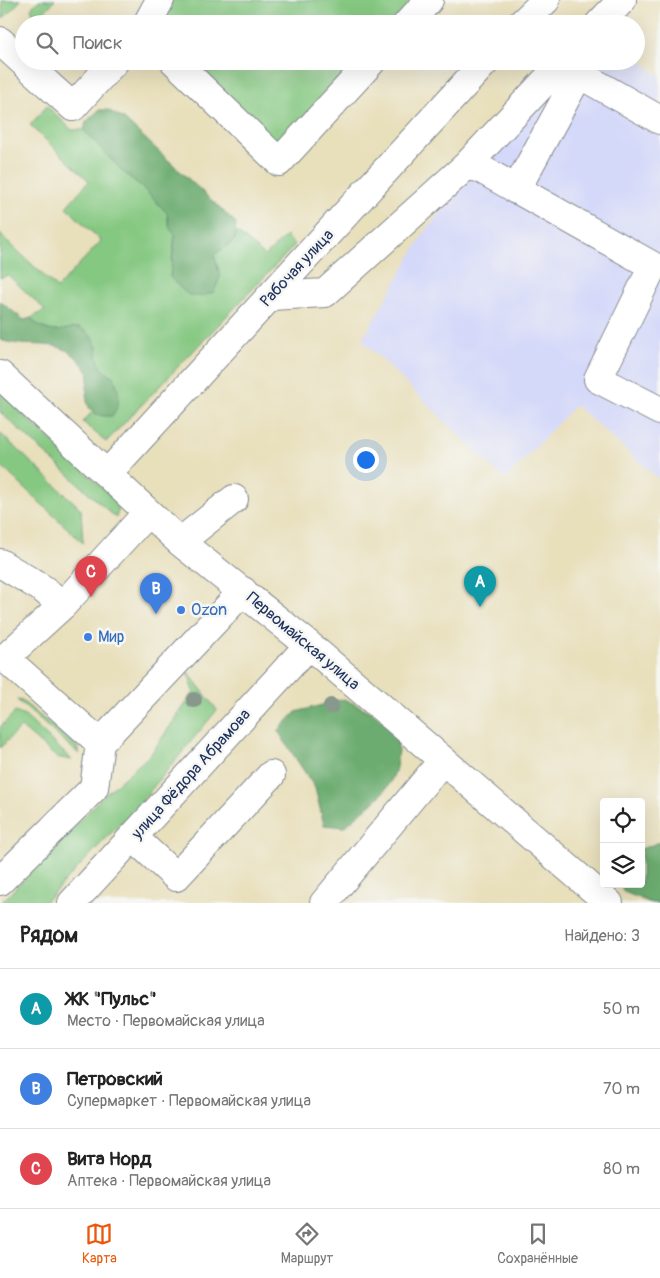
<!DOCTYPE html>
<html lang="ru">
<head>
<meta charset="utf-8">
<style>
	:root { --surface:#fff; --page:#f2f2f2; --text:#222; --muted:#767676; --line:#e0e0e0; --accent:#ea580c }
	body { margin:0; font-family:Pangolin,sans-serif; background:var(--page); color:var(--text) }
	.controls { position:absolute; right:15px; bottom:15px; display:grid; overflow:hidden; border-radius:5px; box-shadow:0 5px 20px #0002 }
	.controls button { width:45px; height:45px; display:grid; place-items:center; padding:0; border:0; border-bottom:1px solid var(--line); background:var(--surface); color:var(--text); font:25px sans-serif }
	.you { position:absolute; left:365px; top:459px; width:18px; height:18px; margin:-12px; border:4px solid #fff; border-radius:50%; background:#1a73e8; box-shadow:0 0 0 8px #1a73e833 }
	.badge { display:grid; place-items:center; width:32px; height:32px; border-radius:50%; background:var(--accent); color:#fff; font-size:16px; font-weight:700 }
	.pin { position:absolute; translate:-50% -41px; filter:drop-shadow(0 1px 2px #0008) }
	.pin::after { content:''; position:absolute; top:26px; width:18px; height:15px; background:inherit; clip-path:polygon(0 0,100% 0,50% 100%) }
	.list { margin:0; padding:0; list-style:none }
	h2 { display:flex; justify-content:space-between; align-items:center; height:65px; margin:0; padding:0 20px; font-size:21px }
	h2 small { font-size:16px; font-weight:400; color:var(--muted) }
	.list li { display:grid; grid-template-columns:32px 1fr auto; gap:15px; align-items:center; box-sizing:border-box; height:80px; padding:0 20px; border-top:1px solid var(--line) }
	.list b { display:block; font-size:19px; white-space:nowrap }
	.list p { margin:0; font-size:16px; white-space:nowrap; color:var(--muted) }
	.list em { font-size:16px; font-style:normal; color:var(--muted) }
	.icon { flex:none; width:28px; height:28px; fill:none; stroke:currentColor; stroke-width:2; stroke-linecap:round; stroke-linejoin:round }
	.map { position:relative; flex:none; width:660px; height:903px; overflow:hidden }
	.search { position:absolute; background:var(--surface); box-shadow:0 5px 20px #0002; left:15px; right:15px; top:15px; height:55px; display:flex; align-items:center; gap:12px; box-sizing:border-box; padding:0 18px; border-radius:28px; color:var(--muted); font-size:19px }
	.sheet { height:305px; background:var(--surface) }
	nav { display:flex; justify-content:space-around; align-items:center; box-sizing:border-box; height:70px; border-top:1px solid var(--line); background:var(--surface); font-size:14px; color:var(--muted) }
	nav a { display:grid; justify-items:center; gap:2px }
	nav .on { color:var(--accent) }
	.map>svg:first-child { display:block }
</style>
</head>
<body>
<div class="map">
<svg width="660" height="903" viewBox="0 0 660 903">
	<rect width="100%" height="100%" fill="#f6f6f2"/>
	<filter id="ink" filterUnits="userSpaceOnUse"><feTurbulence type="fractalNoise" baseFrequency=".02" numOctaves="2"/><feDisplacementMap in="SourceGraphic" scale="10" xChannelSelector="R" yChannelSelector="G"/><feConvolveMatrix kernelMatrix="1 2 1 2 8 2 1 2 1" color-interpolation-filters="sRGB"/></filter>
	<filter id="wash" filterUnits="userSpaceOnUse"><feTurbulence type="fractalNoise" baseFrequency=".0096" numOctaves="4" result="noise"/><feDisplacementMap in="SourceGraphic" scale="20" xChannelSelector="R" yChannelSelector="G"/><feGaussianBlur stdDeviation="1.12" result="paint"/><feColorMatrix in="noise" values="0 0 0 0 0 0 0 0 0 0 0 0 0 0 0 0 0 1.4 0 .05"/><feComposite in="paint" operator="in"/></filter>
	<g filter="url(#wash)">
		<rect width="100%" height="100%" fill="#e8dfbb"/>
		<path fill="#d4d8f9" d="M 636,58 L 660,76 L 660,480 L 575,405 L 505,480 L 362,340 L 425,231 L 571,61 L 636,61 Z"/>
		<path fill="#85c881" stroke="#507c70" d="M 2,0 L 21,0 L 3,19 Z
			M 39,0 L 55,0 L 36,21 L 31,8 Z
			M 168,0 L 419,0 L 396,24 L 156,24 Z
			M 183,61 L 361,61 L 277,151 Z
			M 47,106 L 72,130 L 84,130 L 128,176 L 141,186 L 168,213 L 168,221 L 175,235 L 170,277 L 219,270 L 214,255 L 235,240 L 237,232 L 265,256 L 286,236 L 295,245 L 106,442 L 83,422 L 92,412 L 103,416 L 114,377 C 98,370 97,362 97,346 L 71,328 C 57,335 41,330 31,318 L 45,310 L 8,275 L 0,278 L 0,234 L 57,288 L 101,241 L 66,207 L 89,181 L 30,125 Z
			M 0,393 L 120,504 L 116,518 L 0,412 Z
			M 0,433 L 81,509 L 83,543 L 0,465 Z
			M 188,672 L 217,710 L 141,802 L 44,903 L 1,903 L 103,796 L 150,755 L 194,692 Z
			M 17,700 L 22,701 L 77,746 L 79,754 Z
			M 15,712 L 25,716 L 72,760 L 56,757 L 21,727 L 0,748 L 0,727 Z"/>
		<path fill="#6cac6f" stroke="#446e66" d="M 99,110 L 108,110 L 124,119 L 236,223 L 235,240 L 214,255 L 220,277 L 214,292 C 190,302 186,294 170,277 L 175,235 L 170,229 L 167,213 L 141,186 L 122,171 L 84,130 L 86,122 Z
			M 0,301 L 24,320 L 31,318 C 53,344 70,321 84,330 C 107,345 86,364 114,377 C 119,391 122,403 112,416 C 82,418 85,396 89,374 C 64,331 37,352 0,340 Z
			M 344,699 L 372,712 L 397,732 C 403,786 381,795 344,827 L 324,825 L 315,788 L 278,731 L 296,712 Z
			M 657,843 L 660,843 L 660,903 L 651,903 L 624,892 L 619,884 L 641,884 L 641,849 Z"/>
	</g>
	<g filter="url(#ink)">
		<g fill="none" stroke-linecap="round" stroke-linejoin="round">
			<defs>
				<path id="minor" d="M 147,24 L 160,0
					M 407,24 L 429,0
					M 521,24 L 546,0
					M 599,24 L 622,0
					M 0,41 L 73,107 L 115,61
					M 174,61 L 279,162 L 372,61
					M 466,166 L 479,168 L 653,266 L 598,379 L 660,411
					M 516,190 L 579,74 L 660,120
					M 271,296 L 325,293 L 466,166 L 564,61
					M 0,375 L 180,542 L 309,645 L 609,903
					M 107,474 L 486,61
					M 147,513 L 63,605 L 5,658 L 100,743 L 243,591
					M 180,542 L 234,499
					M 0,563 L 43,589 L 63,605
					M 133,837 L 176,877 L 271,775
					M 0,881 L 94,788 L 100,743
					M 72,903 L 309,645
					M 324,903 L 443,760"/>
			</defs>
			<use href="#minor" stroke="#82878c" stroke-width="30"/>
			<use href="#minor" stroke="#fff" stroke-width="28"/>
		</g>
		<g fill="#89988d">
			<circle cx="194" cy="700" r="8"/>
			<circle cx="331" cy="706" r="8"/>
		</g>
	</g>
	<g fill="#3f7fe0" stroke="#f6f6f2" stroke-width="2">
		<circle cx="181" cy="610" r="5"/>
		<circle cx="88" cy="637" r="5"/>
	</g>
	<g text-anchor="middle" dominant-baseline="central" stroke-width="5" stroke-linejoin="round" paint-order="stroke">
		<g font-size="16" fill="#1b2f5e" stroke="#f6f6f2">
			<text transform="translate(297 268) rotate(-47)">Рабочая улица</text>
			<text transform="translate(303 641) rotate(40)">Первомайская улица</text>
			<text transform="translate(191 774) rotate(-48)">улица Фёдора Абрамова</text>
		</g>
		<g font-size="16" fill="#366cbe" stroke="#f6f6f2" text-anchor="start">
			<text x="191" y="610">Ozon</text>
			<text x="98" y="637">Мир</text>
		</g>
	</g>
</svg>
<div class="controls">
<button><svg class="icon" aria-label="locate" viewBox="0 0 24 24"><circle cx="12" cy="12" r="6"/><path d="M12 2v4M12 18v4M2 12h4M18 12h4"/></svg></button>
<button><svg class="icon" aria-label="layers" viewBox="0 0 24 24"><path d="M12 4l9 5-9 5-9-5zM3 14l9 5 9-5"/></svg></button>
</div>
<div class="you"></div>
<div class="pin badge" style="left:480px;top:607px;background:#0f9aa8">A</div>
<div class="pin badge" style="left:156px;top:614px;background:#3f7fe0">B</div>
<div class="pin badge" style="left:91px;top:597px;background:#e0444e">C</div>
<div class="search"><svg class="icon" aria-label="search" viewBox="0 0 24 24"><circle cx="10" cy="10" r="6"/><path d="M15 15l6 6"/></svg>Поиск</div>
</div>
<section class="sheet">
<h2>Рядом<small>Найдено: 3</small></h2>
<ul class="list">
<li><span class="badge" style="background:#0f9aa8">A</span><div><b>ЖК &quot;Пульс&quot;</b><p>Место · Первомайская улица</p></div><em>50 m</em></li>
<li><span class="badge" style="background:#3f7fe0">B</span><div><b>Петровский</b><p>Супермаркет · Первомайская улица</p></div><em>70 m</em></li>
<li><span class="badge" style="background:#e0444e">C</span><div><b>Вита Норд</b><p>Аптека · Первомайская улица</p></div><em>80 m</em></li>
</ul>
</section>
<nav>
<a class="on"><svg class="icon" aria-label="map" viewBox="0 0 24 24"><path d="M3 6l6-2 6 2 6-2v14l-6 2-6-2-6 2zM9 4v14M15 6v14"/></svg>Карта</a>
<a><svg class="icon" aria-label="directions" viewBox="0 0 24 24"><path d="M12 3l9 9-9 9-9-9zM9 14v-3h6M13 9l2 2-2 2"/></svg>Маршрут</a>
<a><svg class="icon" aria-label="saved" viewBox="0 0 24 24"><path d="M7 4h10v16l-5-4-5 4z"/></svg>Сохранённые</a>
</nav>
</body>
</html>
